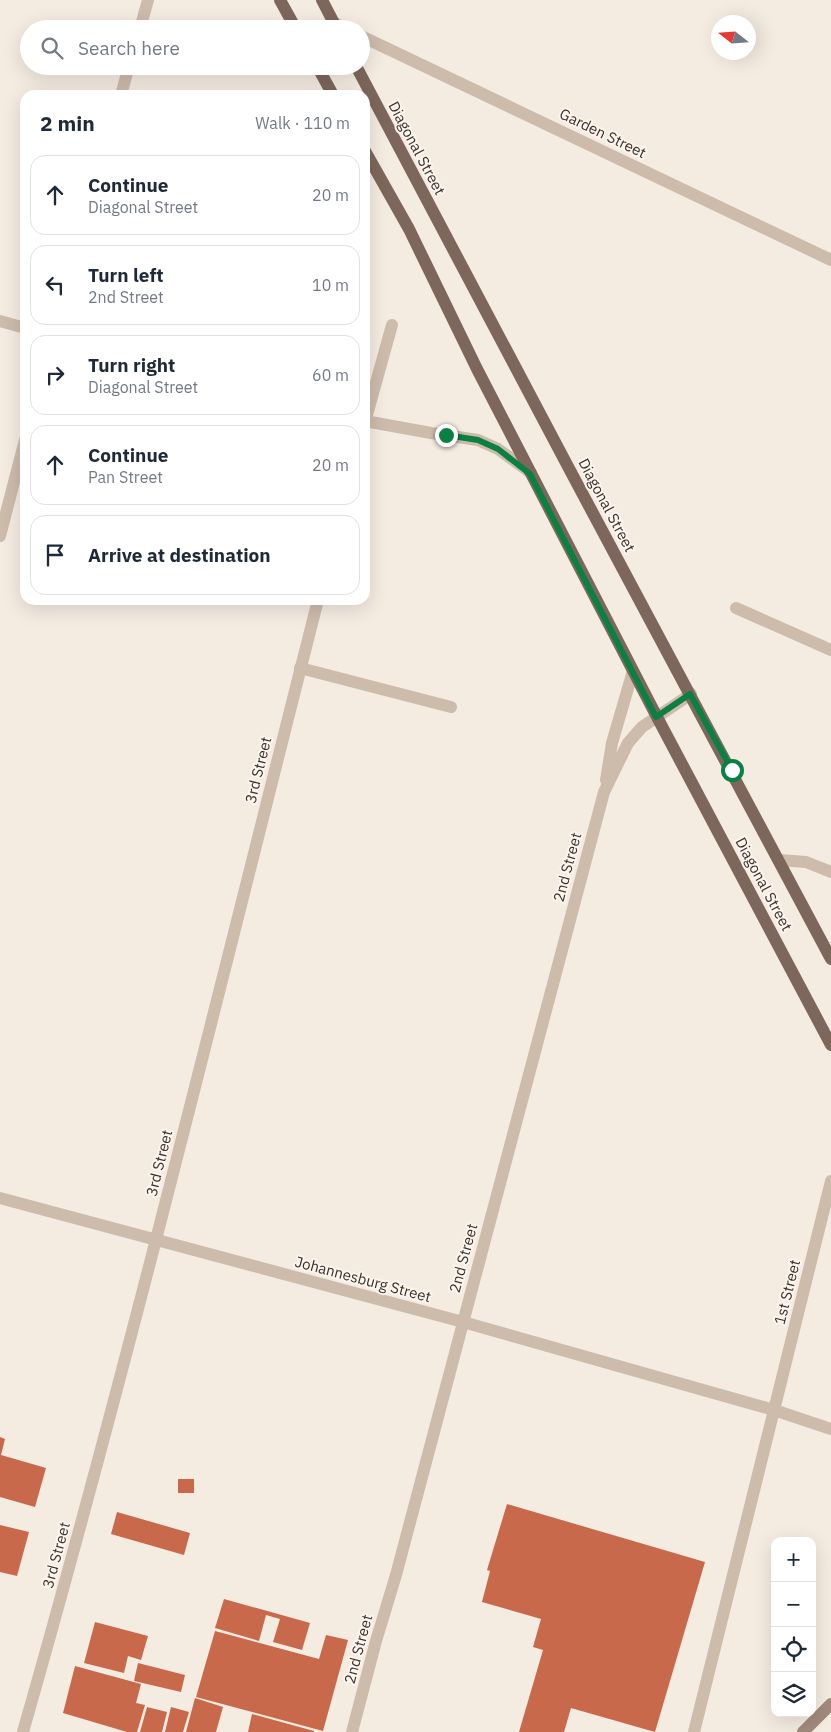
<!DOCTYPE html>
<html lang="en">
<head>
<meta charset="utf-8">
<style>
	:root { --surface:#fff; --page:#f6f6f7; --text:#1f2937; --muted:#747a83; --line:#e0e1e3 }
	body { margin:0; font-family:"IBM Plex Sans",sans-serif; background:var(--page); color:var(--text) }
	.controls { position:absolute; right:15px; bottom:15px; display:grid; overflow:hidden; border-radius:10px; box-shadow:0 5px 20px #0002 }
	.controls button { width:45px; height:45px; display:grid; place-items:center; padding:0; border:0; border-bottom:1px solid var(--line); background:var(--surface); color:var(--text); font:25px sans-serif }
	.compass { position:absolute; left:711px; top:15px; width:45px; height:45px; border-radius:50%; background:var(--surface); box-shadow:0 5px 20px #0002; rotate:287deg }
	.stop { position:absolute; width:15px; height:15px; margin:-11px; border:4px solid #0b8043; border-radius:50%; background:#fff }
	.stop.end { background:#0b8043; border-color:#fff; box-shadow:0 1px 5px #0008 }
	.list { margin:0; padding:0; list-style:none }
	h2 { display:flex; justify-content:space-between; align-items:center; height:65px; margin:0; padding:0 20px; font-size:21px }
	h2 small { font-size:16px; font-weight:400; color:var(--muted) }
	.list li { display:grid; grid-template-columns:32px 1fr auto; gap:15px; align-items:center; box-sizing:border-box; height:80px; margin:0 10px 10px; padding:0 10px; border:1px solid var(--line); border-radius:15px }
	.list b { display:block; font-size:19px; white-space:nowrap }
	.list p { margin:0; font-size:16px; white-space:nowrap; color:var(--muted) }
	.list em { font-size:16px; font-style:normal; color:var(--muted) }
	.icon { flex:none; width:28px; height:28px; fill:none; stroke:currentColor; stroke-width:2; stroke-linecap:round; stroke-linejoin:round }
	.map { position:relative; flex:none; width:831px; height:1732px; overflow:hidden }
	.search { position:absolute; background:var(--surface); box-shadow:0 5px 20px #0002; left:20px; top:20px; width:350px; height:55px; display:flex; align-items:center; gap:12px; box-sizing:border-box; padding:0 18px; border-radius:28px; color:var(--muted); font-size:19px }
	.panel { position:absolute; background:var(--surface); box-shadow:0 5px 20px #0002; left:20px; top:90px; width:350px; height:515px; border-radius:15px }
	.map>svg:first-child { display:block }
</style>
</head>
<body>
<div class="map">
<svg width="831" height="1732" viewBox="0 0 831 1732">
	<rect width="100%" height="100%" fill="#f4ebe1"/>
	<path fill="#c8694b" d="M 0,1437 L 5,1439 L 1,1455 L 46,1468 L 35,1507 L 0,1497 Z
		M 178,1479 L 194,1479 L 194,1493 L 178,1493 Z
		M 507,1504 L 705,1562 L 655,1732 L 571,1708 L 564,1732 L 519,1732 L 543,1650 L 533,1647 L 541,1619 L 482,1602 L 490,1571 L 487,1570 Z
		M 117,1512 L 190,1533 L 184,1555 L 111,1534 Z
		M 0,1525 L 29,1532 L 17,1576 L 0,1572 Z
		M 224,1599 L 310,1623 L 302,1650 L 273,1642 L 280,1619 L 266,1615 L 259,1641 L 215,1628 Z
		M 95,1622 L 148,1636 L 141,1660 L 128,1656 L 124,1673 L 84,1663 Z
		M 215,1631 L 319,1659 L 326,1635 L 348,1640 L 323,1731 L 196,1697 Z
		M 138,1663 L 185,1675 L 181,1692 L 134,1681 Z
		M 75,1666 L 141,1684 L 136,1703 L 145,1705 L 137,1732 L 127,1732 L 63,1713 Z
		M 195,1698 L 223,1707 L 216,1732 L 186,1732 Z
		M 147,1707 L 167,1712 L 162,1732 L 140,1732 Z
		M 171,1707 L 189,1712 L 183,1732 L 165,1732 Z
		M 252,1714 L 314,1731 L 314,1732 L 248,1732 Z"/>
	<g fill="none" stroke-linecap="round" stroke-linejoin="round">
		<path stroke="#cdbbac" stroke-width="12" d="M 300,668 L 451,707
			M 779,860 L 806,862 L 831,872"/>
		<path stroke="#cdbbac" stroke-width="12" d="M 694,1732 L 774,1410"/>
		<path stroke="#cdbbac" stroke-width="12" d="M 333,22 L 347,29
			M 140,29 L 148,0
			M 361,36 L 831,260
			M 121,95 L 129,66
			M 0,321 L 25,328
			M 365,421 L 431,433 L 478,440 L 498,449 L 531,473
			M 365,422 L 392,325
			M 0,536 L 25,440
			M 736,608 L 831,650
			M 606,780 L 612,743 L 633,671
			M 0,1198 L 463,1322 L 774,1410 L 831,1429
			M 774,1410 L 831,1181
			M 23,1732 C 130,1357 222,978 318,600
			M 352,1732 L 376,1641 L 396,1575 L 604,792 L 628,743 L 642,727 L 691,694"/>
		<path stroke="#a18a7d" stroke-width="12" d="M 803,1732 L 831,1704"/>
		<path stroke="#7d675c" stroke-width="12" d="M 280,0 L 296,29
			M 322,0 L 337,29
			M 317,66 L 333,95
			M 356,66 C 512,365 673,661 831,959
			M 365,151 L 409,229 L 477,369 L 657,717 L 831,1045"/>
	</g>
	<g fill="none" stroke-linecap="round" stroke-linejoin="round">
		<path stroke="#0b8043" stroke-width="6" d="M 446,435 L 478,440 L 498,449 L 530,474 L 656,717 L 690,694 L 732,770"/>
	</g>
	<g text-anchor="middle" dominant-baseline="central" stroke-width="4" stroke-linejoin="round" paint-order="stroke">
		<g font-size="15" fill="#3b302b" stroke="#fbf5ee">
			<text transform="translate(603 133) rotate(26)">Garden Street</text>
			<text transform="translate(417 148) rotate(62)">Diagonal Street</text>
			<text transform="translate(607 505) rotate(62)">Diagonal Street</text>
			<text transform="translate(258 770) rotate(-76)">3rd Street</text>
			<text transform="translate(567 867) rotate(-75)">2nd Street</text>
			<text transform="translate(764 884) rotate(62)">Diagonal Street</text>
			<text transform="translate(159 1163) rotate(-76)">3rd Street</text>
			<text transform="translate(463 1258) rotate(-75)">2nd Street</text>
			<text transform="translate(363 1279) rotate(15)">Johannesburg Street</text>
			<text transform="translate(787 1292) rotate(-76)">1st Street</text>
			<text transform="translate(56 1555) rotate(-75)">3rd Street</text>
			<text transform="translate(358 1649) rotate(-75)">2nd Street</text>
		</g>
	</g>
</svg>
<div class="controls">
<button>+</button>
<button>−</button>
<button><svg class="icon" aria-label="locate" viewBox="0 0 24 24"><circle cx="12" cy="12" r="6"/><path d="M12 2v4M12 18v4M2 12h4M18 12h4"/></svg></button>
<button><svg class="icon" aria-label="layers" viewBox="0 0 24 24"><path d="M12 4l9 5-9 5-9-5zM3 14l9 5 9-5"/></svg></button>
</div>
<svg class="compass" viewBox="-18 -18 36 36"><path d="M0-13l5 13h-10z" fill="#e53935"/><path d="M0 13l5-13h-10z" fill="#747a83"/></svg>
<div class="stop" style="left:732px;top:770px"></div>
<div class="stop end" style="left:446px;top:435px"></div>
<div class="search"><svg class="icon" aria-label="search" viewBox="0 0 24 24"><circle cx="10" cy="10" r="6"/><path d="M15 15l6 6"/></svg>Search here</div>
<section class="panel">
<h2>2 min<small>Walk · 110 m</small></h2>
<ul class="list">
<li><svg class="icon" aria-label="ahead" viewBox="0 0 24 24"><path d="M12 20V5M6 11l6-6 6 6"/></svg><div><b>Continue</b><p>Diagonal Street</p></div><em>20 m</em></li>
<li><svg class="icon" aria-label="left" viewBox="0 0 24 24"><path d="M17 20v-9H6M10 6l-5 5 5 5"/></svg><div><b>Turn left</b><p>2nd Street</p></div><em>10 m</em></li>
<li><svg class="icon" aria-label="right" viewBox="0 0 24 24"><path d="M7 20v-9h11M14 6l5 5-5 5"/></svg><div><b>Turn right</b><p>Diagonal Street</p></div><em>60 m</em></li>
<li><svg class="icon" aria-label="ahead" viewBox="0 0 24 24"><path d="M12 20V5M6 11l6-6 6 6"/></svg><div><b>Continue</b><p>Pan Street</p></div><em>20 m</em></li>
<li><svg class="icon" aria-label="arrive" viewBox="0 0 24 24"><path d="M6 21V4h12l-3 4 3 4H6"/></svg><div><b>Arrive at destination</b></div></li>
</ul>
</section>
</div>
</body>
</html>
